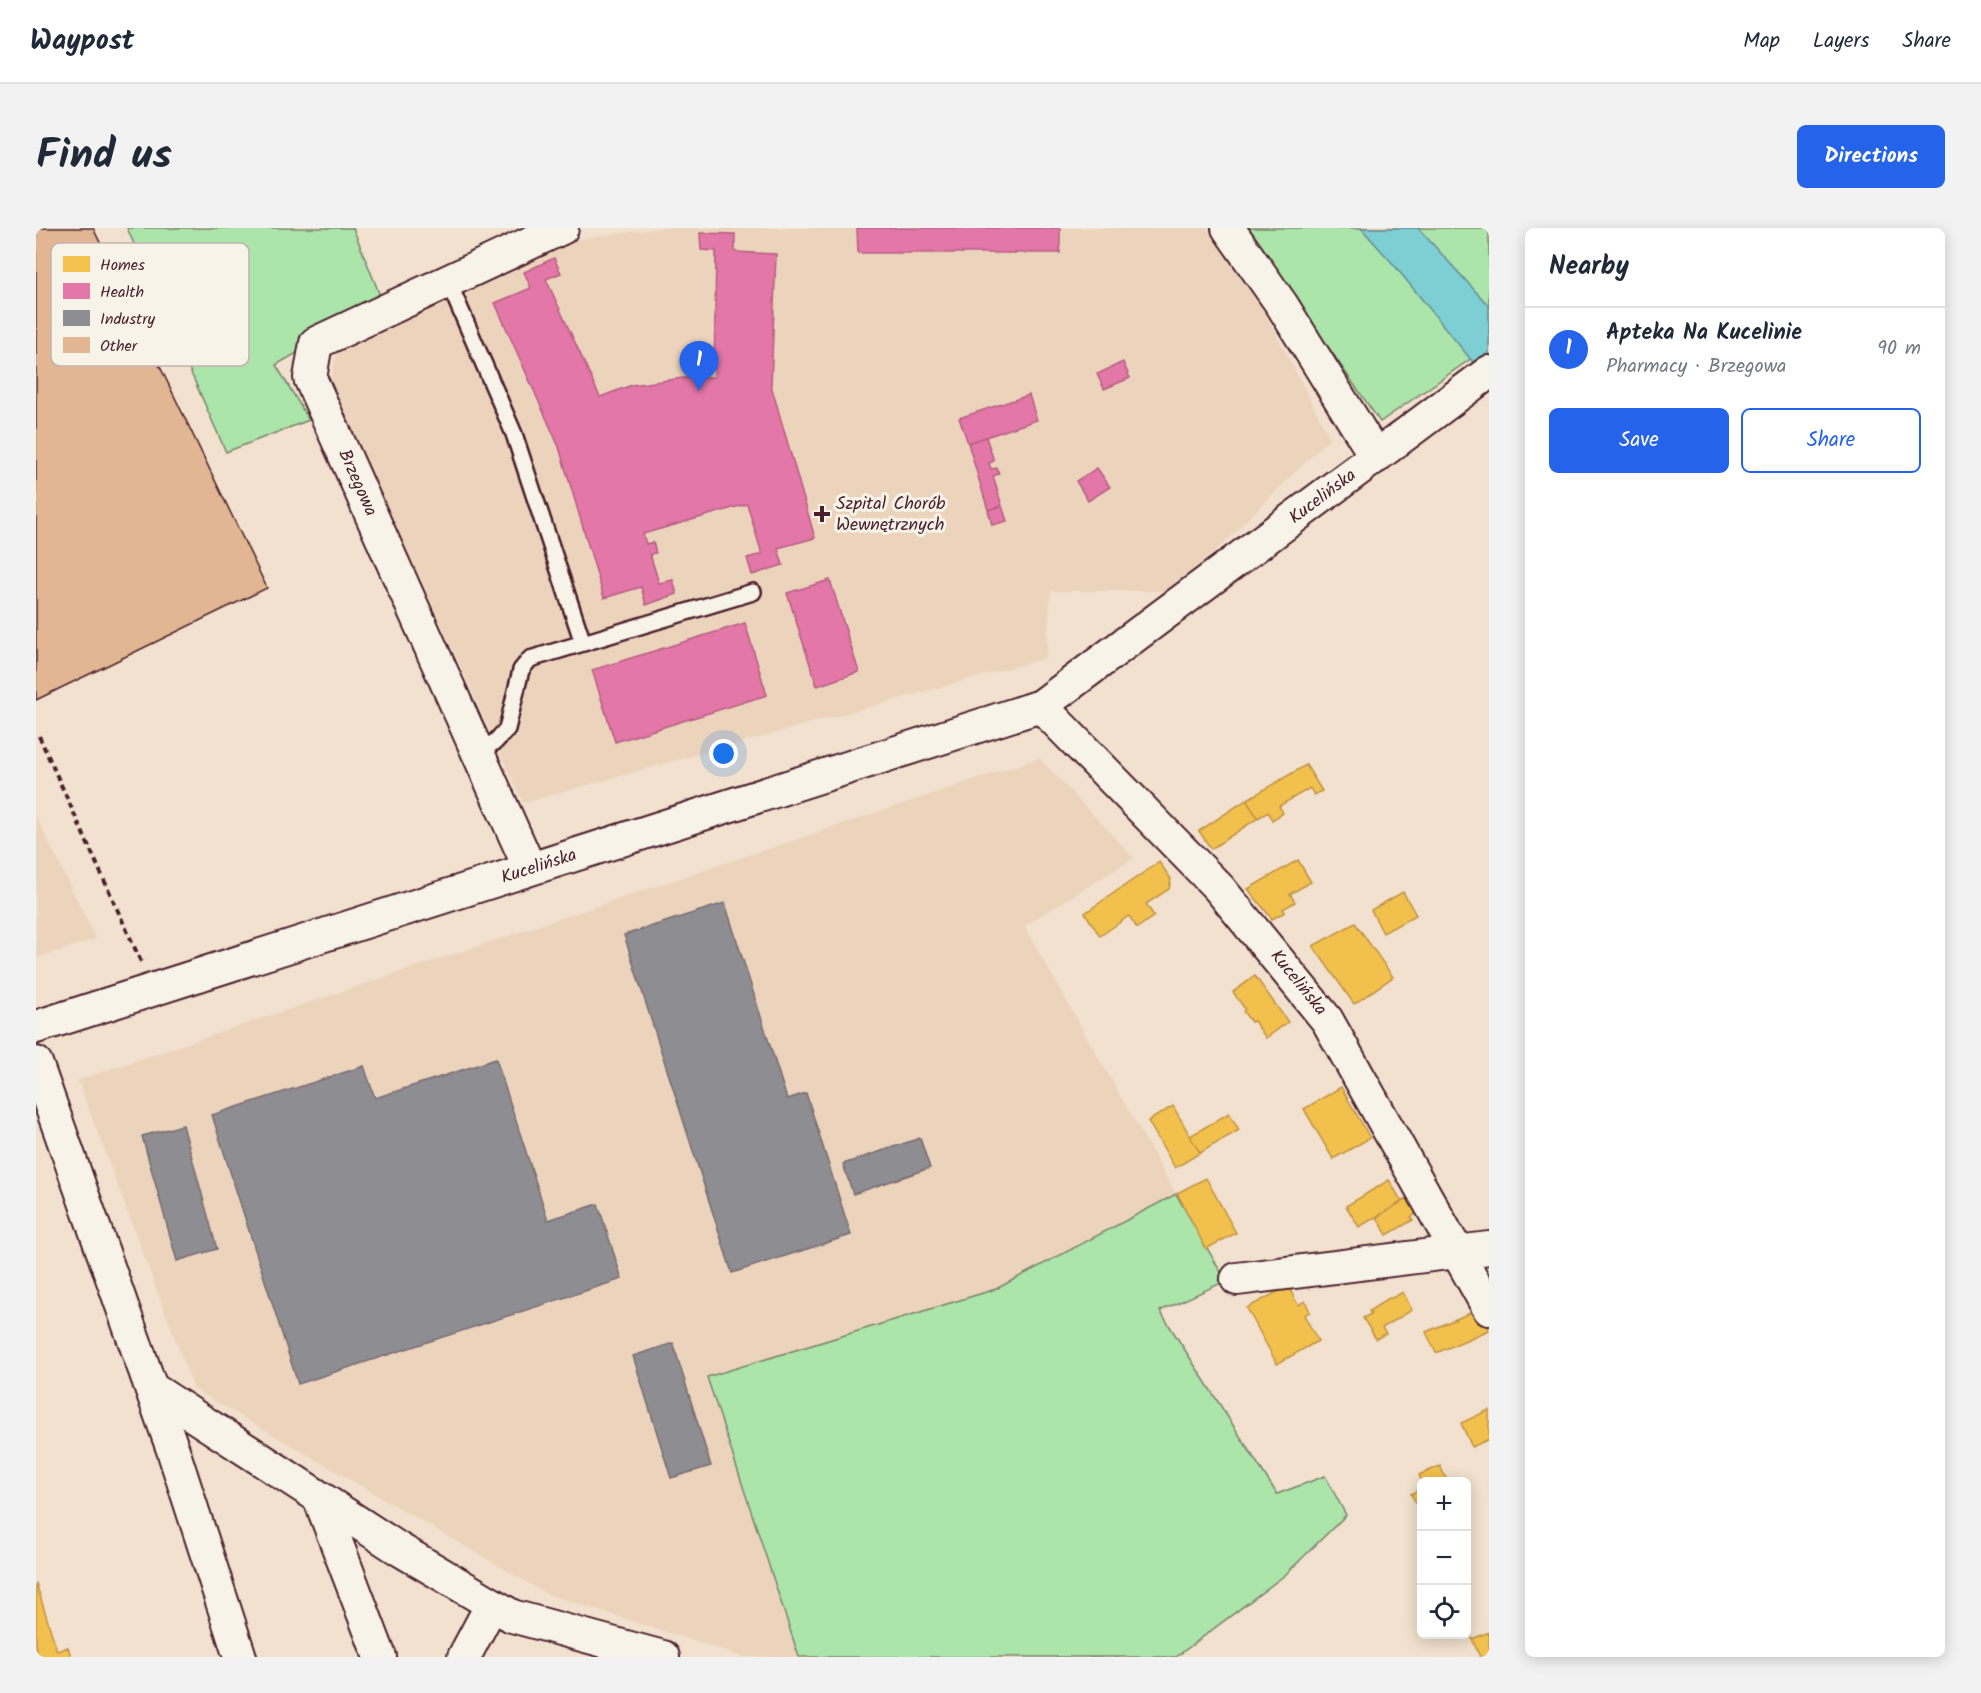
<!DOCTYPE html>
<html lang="en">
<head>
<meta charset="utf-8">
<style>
	:root { --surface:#fff; --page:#f2f2f3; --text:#1f2937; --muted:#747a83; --line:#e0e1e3; --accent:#2563eb }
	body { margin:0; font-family:Kalam,sans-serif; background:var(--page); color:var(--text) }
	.controls { position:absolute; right:18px; bottom:18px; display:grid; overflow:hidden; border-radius:9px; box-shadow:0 3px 15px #0003 }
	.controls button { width:54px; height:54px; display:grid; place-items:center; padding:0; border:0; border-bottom:2px solid var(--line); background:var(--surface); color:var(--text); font:30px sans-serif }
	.you { position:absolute; left:688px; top:526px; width:21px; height:21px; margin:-15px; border:4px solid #fff; border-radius:50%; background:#1a73e8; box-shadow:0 0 0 9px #1a73e833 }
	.badge { display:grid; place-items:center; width:39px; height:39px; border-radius:50%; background:var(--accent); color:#fff; font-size:20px; font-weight:700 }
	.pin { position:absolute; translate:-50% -50px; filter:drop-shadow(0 2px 3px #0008) }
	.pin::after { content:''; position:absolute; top:32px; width:21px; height:18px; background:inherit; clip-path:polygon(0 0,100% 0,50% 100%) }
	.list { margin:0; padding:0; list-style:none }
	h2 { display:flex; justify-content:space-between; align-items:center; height:78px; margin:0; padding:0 24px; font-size:26px }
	h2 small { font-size:20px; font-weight:400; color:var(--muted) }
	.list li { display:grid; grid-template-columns:39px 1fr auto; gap:18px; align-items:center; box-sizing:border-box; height:84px; padding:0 24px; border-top:2px solid var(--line) }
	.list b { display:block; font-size:22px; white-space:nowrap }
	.list p { margin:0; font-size:20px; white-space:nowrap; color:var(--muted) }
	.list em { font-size:20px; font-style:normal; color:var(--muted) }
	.actions { display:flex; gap:12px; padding:18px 24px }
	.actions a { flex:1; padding:14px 0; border:2px solid var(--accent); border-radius:9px; text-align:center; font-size:21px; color:var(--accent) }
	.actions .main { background:var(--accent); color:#fff }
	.icon { flex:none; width:33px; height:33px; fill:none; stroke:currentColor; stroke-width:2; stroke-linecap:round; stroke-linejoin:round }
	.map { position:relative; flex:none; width:1453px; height:1429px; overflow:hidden; border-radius:9px }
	header { display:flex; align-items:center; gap:36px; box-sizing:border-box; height:84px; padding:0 30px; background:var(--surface); border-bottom:2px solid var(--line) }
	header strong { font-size:28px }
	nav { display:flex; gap:33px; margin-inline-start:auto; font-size:21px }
	.intro { display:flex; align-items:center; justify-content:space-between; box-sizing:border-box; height:144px; padding:0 36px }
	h1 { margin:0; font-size:42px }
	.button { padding:15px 27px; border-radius:9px; background:var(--accent); color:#fff; font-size:21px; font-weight:700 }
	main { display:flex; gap:36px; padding:0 36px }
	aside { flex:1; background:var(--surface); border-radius:9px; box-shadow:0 3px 15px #0003 }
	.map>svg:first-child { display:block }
</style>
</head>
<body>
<header>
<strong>Waypost</strong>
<nav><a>Map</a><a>Layers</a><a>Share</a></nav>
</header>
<div class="intro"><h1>Find us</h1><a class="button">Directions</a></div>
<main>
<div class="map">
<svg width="1453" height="1429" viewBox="0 0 1453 1429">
	<rect width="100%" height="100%" fill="#f1e1ce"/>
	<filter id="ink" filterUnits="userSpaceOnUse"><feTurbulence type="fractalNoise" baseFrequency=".0167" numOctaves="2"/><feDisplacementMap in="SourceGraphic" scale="12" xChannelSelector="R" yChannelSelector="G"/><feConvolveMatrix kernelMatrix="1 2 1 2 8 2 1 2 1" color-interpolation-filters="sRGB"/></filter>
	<g filter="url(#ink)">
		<path fill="#ecd4bc" d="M 627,0 L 1171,0 L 1228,82 L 1294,210 L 1139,363 L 1015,363 L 1010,430 L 487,575 L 294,154 L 301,125 L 533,12 Z
			M 1003,530 L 1098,630 L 988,698 L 1140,966 L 960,1061 L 672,1149 L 763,1429 L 708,1429 L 511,1366 L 158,1161 L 42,852 Z
			M 0,588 L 60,711 L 0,730 Z"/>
		<path fill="#abe5aa" stroke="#7a826a" stroke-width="1.5" d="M 91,0 L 317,0 L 347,75 L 240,137 L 273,192 L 190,224 Z
			M 1210,0 L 1453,0 L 1453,118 L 1344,194 Z
			M 1140,966 L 1190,1053 L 1124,1083 L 1241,1266 L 1289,1248 L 1310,1287 L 1249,1347 L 1140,1429 L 763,1429 L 671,1149 L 960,1061 Z"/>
		<path fill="#7dcfd4" stroke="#698990" stroke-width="1.5" d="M 1325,0 L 1382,0 L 1453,78 L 1453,154 L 1358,37 Z"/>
		<path fill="#f2c14e" stroke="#c09044" stroke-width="1.5" d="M 1270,537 L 1286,563 L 1278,567 L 1274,560 L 1243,578 L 1247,585 L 1236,592 L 1232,584 L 1222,590 L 1210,572 Z
			M 1210,572 L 1222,590 L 1175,621 L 1163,603 Z
			M 1262,632 L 1275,654 L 1254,666 L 1259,674 L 1247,681 L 1249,684 L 1236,691 L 1212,661 Z
			M 1123,634 L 1135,651 L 1133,661 L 1110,676 L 1118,688 L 1101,700 L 1093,688 L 1064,708 L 1049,685 Z
			M 1367,664 L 1380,687 L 1347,705 L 1335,682 Z
			M 1319,695 L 1357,749 L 1318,776 L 1277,718 Z
			M 1219,748 L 1252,794 L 1230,810 L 1218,793 L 1215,794 L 1207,783 L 1209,781 L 1197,764 Z
			M 1305,859 L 1334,910 L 1297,931 L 1268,881 Z
			M 1137,878 L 1164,925 L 1139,940 L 1112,893 Z
			M 1193,885 L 1203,902 L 1164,925 L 1154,908 Z
			M 1170,950 L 1200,1005 L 1170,1021 L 1141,965 Z
			M 1353,952 L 1366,974 L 1323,999 L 1310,978 Z
			M 1373,969 L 1383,984 L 1375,989 L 1377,992 L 1351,1007 L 1341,989 Z
			M 1252,1058 L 1262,1077 L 1269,1073 L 1274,1084 L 1268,1087 L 1282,1113 L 1241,1136 L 1211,1080 Z
			M 1367,1064 L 1376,1082 L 1346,1100 L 1350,1106 L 1340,1111 L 1327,1090 L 1335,1086 L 1333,1083 L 1353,1070 L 1356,1070 Z
			M 1441,1082 L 1448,1089 L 1453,1102 L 1400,1125 L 1390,1104 Z
			M 1453,1182 L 1453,1211 L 1436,1219 L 1425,1195 Z
			M 1404,1238 L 1412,1254 L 1386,1254 L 1383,1247 Z
			M 1386,1260 L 1386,1281 L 1384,1282 L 1375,1266 Z
			M 0,1355 L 21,1423 L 32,1419 L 35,1429 L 0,1429 Z
			M 1453,1404 L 1453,1429 L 1444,1429 L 1436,1411 Z"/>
		<path fill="#e377a8" stroke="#b55d82" stroke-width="1.5" d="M 821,0 L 1024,0 L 1024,25 L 822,25 Z
			M 664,5 L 699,6 L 699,24 L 740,26 L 735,157 L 779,310 L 742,320 L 747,337 L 716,347 L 711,330 L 726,326 L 711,276 L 607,306 L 610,316 L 617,314 L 620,325 L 614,326 L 623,355 L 637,352 L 641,366 L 610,377 L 605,359 L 568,370 L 523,219 L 459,75 L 495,60 L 488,44 L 518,30 L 525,45 L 510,51 L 564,169 L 596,157 L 647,150 L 678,149 L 680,23 L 665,22 Z
			M 1087,134 L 1094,150 L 1068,161 L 1061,146 Z
			M 993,167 L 1001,192 L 932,215 L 923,190 Z
			M 950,209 L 958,233 L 953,235 L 955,241 L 961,240 L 963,246 L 957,248 L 966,278 L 952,282 L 932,215 Z
			M 1061,240 L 1074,259 L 1052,273 L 1040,253 Z
			M 966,278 L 971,293 L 956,297 L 952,282 Z
			M 794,352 L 823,444 L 781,458 L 751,365 Z
			M 709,395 L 731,467 L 579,514 L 556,442 Z"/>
		<path fill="#8d8d92" stroke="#796c73" stroke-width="1.5" d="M 689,675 L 751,871 L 770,865 L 815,1007 L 696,1045 L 588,707 Z
			M 460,831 L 512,992 L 562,976 L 586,1051 L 262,1156 L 176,887 L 328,838 L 339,870 Z
			M 147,897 L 181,1021 L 141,1033 L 106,908 Z
			M 884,910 L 894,940 L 817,966 L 807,936 Z
			M 637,1115 L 675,1238 L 635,1250 L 597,1128 Z"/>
		<path fill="#e2b692" stroke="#4a1f2b" stroke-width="1.5" d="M 0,0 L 57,0 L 231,360 L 0,472 Z"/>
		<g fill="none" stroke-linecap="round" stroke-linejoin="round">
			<defs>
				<path id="lane" d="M 412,53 L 478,206 L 547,415
					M 441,523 L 459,514 L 471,501 L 485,442 L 494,431 L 717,364"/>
				<path id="street" d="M 1192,0 L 1246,77 L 1340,229
					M 1005,478 L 1183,660 L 1291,792 L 1453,1081
					M 494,641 L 274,150 L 280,115 L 526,0
					M 0,799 L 1005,478 L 1453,144
					M 0,835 L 137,1222 L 204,1429
					M 1201,1051 L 1453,1020
					M 115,1160 L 363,1321 L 476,1388 L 627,1429
					M 283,1269 L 344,1429
					M 428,1429 L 456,1376"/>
			</defs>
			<use href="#lane" stroke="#4a1f2b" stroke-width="20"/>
			<use href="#street" stroke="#4a1f2b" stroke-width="36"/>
			<path stroke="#4a1f2b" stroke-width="4" stroke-dasharray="6 4.5" stroke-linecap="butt" d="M 3,508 L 106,736"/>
			<use href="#lane" stroke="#f7f3e8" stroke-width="15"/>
			<use href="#street" stroke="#f7f3e8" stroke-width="32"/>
		</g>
	</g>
	<path fill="#4a1f2b" stroke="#f7f3e8" stroke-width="2" d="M783 277h6v6h6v6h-6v6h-6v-6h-6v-6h6z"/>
	<g text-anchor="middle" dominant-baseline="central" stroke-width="6" stroke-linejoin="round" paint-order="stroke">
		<g font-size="18" fill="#4a1f2b" stroke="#f7f3e8">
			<text transform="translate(321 255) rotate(66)">Brzegowa</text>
			<text transform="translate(1287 269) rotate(-37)">Kucelińska</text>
			<text transform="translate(503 639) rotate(-18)">Kucelińska</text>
			<text transform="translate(1262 755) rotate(51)">Kucelińska</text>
		</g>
		<g font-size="18" fill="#4a1f2b" stroke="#f7f3e8" text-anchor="start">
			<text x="800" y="276">Szpital Chorób<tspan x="800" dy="21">Wewnętrznych</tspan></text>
		</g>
	</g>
	<rect x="15" y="15" width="198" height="123" rx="9" fill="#f7f3e8" stroke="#c3b3af" stroke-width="1.5"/>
	<rect x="27" y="28" width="27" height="16" fill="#f2c14e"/>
	<rect x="27" y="55" width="27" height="16" fill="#e377a8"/>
	<rect x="27" y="82" width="27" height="16" fill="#8d8d92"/>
	<rect x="27" y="109" width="27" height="16" fill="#e2b692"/>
	<g font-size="16" fill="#4a1f2b">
		<text x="64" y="42">Homes</text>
		<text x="64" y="69">Health</text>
		<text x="64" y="96">Industry</text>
		<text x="64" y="123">Other</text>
	</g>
</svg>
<div class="controls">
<button>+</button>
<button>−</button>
<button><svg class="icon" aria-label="locate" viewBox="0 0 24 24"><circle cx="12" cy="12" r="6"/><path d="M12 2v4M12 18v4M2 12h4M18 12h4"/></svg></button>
</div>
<div class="you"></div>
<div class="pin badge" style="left:663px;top:163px">1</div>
</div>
<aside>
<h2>Nearby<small></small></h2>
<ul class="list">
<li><span class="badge">1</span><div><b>Apteka Na Kucelinie</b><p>Pharmacy · Brzegowa</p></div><em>90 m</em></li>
</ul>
<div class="actions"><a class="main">Save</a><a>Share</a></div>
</aside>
</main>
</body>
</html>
